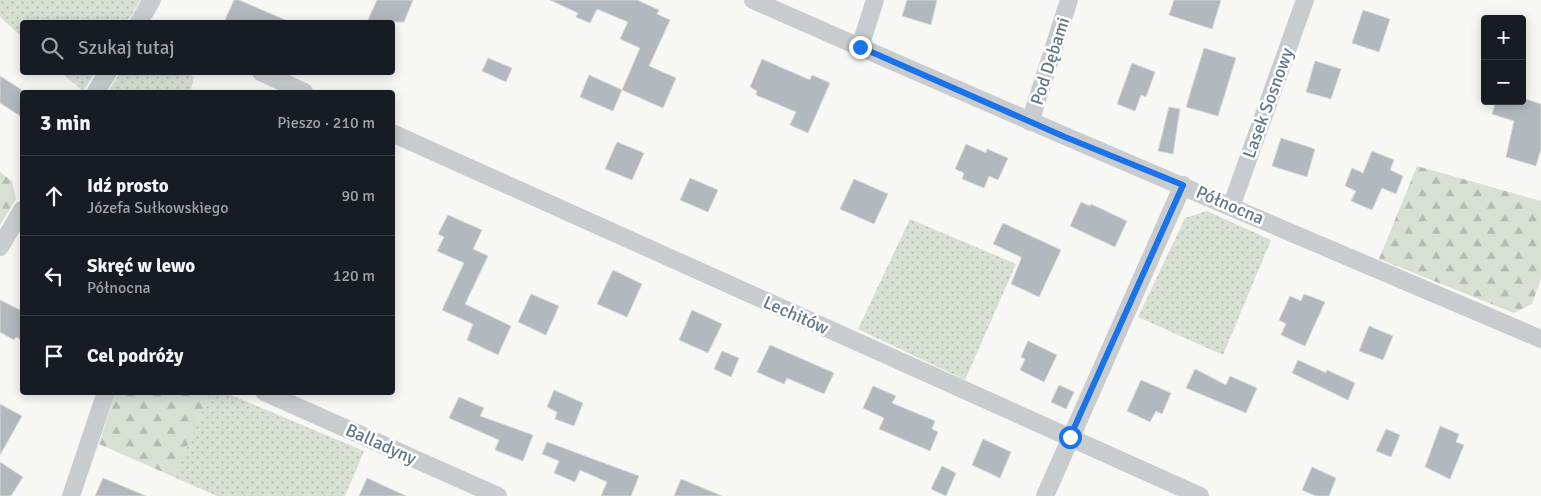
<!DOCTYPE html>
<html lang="pl">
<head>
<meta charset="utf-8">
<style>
	:root { --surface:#171b24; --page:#20242c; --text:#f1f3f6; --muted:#9ea1a6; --line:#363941 }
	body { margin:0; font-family:Signika,sans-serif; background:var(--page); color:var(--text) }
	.controls { position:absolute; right:15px; top:15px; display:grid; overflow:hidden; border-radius:5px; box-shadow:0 2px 12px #0003 }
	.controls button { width:45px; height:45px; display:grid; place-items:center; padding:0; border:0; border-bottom:1px solid var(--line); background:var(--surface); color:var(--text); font:25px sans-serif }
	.stop { position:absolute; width:15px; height:15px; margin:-11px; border:4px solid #1a73e8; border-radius:50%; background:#fff }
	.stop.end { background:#1a73e8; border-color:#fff; box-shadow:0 1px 5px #0008 }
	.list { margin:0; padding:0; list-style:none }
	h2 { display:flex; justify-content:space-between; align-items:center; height:65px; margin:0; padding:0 20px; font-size:21px }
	h2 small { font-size:16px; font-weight:400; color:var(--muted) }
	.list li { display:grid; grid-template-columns:32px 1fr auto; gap:15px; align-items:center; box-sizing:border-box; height:80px; padding:0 20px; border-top:1px solid var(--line) }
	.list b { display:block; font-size:19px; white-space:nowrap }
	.list p { margin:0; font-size:16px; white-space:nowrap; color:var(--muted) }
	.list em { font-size:16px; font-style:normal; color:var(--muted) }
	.icon { flex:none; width:28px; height:28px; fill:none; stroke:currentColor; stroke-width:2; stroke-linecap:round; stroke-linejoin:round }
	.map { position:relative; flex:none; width:1541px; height:496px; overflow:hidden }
	.search { position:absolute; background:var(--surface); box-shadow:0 2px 12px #0003; left:20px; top:20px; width:375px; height:55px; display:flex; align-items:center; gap:12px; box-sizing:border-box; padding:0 18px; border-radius:5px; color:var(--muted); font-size:19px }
	.panel { position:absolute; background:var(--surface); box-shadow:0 2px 12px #0003; left:20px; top:90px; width:375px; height:305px; border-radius:5px }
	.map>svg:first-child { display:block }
</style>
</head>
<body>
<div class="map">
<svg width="1541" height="496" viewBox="0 0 1541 496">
	<defs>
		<pattern id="grass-dots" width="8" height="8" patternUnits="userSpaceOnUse" patternTransform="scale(1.25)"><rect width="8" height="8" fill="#d8dfd3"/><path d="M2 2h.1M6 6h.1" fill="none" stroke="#b3bab1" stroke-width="1.8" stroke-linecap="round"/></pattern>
		<pattern id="forest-firs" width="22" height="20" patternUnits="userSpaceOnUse" patternTransform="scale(1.25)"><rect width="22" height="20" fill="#d8dfd3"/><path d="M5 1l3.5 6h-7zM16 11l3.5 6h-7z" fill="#b3bab1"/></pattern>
	</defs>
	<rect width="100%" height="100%" fill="#f7f7f3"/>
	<path fill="url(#grass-dots)" d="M 0,0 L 141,0 L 127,22 L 22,22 L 22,37 L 0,17 Z
		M 62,73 L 95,73 L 83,91 Z
		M 120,73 L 187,73 L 194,77 L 190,92 L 108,92 Z
		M 1207,211 L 1271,240 L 1223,355 L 1138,317 L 1185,218 Z
		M 910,219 L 1016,264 L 965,380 L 858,329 Z
		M 210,393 L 226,393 L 364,451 L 345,496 L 217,496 L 174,477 Z"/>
	<path fill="url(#forest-firs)" d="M 1417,166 L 1541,201 L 1541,278 L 1532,304 L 1514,313 L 1379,259 Z
		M 0,172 L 12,181 L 16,199 L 0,225 Z
		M 115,393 L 210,393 L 174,477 L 99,444 Z"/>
	<path fill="#b1b9be" stroke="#d8d8d5" d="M 234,0 L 239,0 L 290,22 L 224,22 Z
		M 377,0 L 413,0 L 404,22 L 367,22 Z
		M 550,0 L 637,0 L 659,10 L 657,14 L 670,20 L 649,66 L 676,78 L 663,108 L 622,90 L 613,111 L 580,97 L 589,75 L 622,90 L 640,48 L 620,39 L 628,22 L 597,9 L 590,23 L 576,17 L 578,13 Z
		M 907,0 L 937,0 L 931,25 L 902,16 Z
		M 1174,0 L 1221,0 L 1212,29 L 1169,15 Z
		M 1363,10 L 1390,19 L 1379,52 L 1352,43 Z
		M 1204,48 L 1236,58 L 1218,116 L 1186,107 Z
		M 488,58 L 512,68 L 506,82 L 482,71 Z
		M 762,59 L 810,80 L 812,75 L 830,83 L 808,133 L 790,125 L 796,112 L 756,95 L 757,91 L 750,87 Z
		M 1315,61 L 1341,69 L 1331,99 L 1306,92 Z
		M 1132,63 L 1155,72 L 1146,97 L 1141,95 L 1135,111 L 1117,104 Z
		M 0,76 L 22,90 L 22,117 L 0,103 Z
		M 1522,98 L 1541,104 L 1541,149 L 1536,166 L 1506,157 L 1514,121 L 1492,114 L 1496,101 L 1522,101 Z
		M 1169,107 L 1180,109 L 1173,154 L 1158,151 Z
		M 1281,138 L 1315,149 L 1307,177 L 1272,166 Z
		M 617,142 L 644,153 L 632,180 L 605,169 Z
		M 966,144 L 986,153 L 987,149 L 1008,158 L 998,180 L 989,176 L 984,188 L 962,179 L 964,173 L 955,169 Z
		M 1372,151 L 1394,160 L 1390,170 L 1403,176 L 1396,194 L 1382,188 L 1372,210 L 1351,201 L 1356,191 L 1345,186 L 1352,168 L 1363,173 Z
		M 690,178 L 718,190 L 708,212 L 680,200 Z
		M 854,179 L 888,194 L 874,224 L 840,209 Z
		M 1081,202 L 1090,206 L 1091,204 L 1127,221 L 1115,247 L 1070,226 Z
		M 448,215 L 482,230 L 473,249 L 488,256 L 465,304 L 511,326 L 498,355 L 467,340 L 473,324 L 442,310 L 464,263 L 437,251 L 444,237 L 438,234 Z
		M 1003,223 L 1061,250 L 1039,297 L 1011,284 L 1021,259 L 1021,257 L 993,244 Z
		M 613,270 L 642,284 L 627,317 L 597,304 Z
		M 531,294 L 559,306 L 546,335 L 518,322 Z
		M 1304,294 L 1325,302 L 1305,346 L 1281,335 L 1286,324 L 1279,320 L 1290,296 L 1301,301 Z
		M 0,300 L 22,311 L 22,341 L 16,337 L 14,340 L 0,332 Z
		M 692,310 L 722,324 L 708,353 L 679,340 Z
		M 1369,326 L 1393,336 L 1383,360 L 1359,351 Z
		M 1028,341 L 1057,355 L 1044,382 L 1020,370 L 1025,359 L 1021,357 Z
		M 770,345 L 834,373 L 824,394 L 787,378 L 784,384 L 757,372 Z
		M 722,351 L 739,358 L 731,377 L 714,369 Z
		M 1298,360 L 1326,373 L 1327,370 L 1355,383 L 1348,400 L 1292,373 Z
		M 1195,369 L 1226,385 L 1230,376 L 1257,388 L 1246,413 L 1186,388 Z
		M 1141,380 L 1171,393 L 1162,414 L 1156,411 L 1150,422 L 1127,411 Z
		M 1059,385 L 1074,392 L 1066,409 L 1051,402 Z
		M 873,386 L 896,396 L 892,403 L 935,421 L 932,429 L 938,432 L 930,451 L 879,429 L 884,418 L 863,408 Z
		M 554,390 L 583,403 L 574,426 L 555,419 L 557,412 L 547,407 Z
		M 459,397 L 484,408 L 480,416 L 533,435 L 523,461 L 495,450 L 499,440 L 449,418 Z
		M 0,404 L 22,416 L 0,455 Z
		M 1440,426 L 1459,434 L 1456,442 L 1464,445 L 1450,479 L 1425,467 Z
		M 1386,429 L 1400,435 L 1391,457 L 1376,451 Z
		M 983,439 L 1011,452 L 1000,478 L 972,465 Z
		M 547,442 L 639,476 L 631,496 L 601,496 L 607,482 L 580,470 L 575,482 L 554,473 L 559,461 L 542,454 Z
		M 0,462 L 23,477 L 11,496 L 0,496 Z
		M 942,466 L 956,473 L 946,496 L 931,489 Z
		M 1312,467 L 1336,478 L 1329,496 L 1316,496 L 1302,490 Z
		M 103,478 L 146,496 L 95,496 Z
		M 367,478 L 406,496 L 359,496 Z
		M 681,479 L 722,496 L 674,496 Z"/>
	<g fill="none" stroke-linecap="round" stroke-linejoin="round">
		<path stroke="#c9cccf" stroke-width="18" d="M 753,0 C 1014,116 1278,227 1541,339
			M 139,22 L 152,0
			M 860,47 L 875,0
			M 261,72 L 304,92
			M 96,92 L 108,72
			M 1030,122 L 1069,0
			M 392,133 L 1200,496
			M 1231,207 L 1305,0
			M 0,247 L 22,210
			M 264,392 L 498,496
			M 71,496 L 106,392
			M 1045,496 L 1183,185"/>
	</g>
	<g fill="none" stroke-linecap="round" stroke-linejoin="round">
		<path stroke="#1a73e8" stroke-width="6" d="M 860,47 L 1065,137 L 1183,185 L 1070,437"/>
	</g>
	<g text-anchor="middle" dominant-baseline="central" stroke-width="5" stroke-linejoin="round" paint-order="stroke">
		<g font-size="18" fill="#637887" stroke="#fff">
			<text transform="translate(1050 61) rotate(-72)">Pod Dębami</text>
			<text transform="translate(1268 103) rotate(-70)">Lasek Sosnowy</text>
			<text transform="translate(1230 205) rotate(23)">Północna</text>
			<text transform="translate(796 315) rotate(24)">Lechitów</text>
			<text transform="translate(381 444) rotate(24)">Balladyny</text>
		</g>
	</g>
</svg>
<div class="controls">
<button>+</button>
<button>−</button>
</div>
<div class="stop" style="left:1070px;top:437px"></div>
<div class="stop end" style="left:860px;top:47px"></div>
<div class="search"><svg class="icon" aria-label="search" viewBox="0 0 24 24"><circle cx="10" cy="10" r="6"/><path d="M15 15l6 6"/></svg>Szukaj tutaj</div>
<section class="panel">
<h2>3 min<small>Pieszo · 210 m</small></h2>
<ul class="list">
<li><svg class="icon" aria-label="ahead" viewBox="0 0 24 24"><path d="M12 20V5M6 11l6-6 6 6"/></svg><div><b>Idź prosto</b><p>Józefa Sułkowskiego</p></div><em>90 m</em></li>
<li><svg class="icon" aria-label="left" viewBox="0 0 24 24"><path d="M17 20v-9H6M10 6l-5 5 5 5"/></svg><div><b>Skręć w lewo</b><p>Północna</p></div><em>120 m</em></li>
<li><svg class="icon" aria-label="arrive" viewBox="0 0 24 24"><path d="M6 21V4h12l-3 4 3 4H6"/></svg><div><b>Cel podróży</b></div></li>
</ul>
</section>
</div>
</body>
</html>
